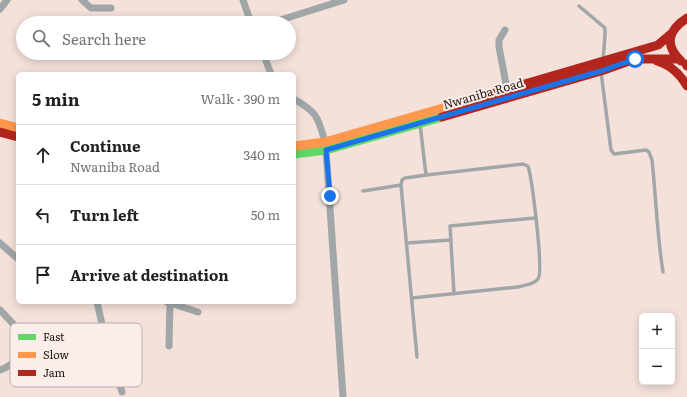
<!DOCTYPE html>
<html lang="en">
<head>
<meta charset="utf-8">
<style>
	:root { --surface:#fff; --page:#f6f6f6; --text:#202124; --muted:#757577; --line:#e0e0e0 }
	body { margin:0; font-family:Literata,serif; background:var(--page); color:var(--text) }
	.controls { position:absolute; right:12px; bottom:12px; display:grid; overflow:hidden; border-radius:6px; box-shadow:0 2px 10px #0003 }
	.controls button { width:36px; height:36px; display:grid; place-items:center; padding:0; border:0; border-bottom:1px solid var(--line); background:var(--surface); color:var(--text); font:20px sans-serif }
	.stop { position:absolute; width:12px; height:12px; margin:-9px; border:3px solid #1a73e8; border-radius:50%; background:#fff }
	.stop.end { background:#1a73e8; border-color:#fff; box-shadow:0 1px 4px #0008 }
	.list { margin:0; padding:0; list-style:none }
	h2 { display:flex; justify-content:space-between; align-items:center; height:52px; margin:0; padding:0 16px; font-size:17px }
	h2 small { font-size:13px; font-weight:400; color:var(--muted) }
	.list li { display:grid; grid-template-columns:26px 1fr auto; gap:12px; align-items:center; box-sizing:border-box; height:60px; padding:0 16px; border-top:1px solid var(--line) }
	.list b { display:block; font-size:15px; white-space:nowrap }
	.list p { margin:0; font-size:13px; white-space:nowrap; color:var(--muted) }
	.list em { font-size:13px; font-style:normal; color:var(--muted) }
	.icon { flex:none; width:22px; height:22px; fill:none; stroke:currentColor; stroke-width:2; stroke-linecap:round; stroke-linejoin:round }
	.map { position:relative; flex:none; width:687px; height:397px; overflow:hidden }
	.search { position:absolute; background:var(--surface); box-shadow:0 2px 10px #0003; left:16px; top:16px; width:280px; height:44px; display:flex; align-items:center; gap:10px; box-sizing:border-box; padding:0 14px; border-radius:22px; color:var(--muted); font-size:15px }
	.panel { position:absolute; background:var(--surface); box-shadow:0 2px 10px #0003; left:16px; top:72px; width:280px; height:232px; border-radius:6px }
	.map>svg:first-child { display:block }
</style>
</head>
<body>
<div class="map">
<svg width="687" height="397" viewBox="0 0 687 397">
	<rect width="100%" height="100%" fill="#f4e1da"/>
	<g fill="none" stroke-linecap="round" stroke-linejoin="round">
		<path stroke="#a1a7a9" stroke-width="3.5" d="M 579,6 L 605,28 L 605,35 L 603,61
			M 601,72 L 611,150 L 614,154 L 646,150 L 649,152 L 652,160 C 656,197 657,235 663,272
			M 420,124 L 426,175
			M 401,185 L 402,180 L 405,178 L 426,175 L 523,164 L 528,166 C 532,179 544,272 538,279 C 534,285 524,285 518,287 L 412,298
			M 363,191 L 401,185 L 417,357
			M 407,243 L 450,240
			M 454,294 L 450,226 L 535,218"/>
		<path stroke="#a1a7a9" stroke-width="7" d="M 82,0 L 91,8 L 111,8
			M 243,0 L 251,23
			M 0,9 L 7,0
			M 271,23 L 344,0
			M 505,30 L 499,40 L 499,47 L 507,89
			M 263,53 L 271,74
			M 294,99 C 317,112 318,117 325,142
			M 326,150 L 343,397
			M 0,243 L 18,259
			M 97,302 L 106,342 L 122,392
			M 167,302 L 198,312
			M 0,310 L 16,327 L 22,339 L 19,359 L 5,368 L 0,370
			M 169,346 L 170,302"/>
		<path stroke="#63d668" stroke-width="9" d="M 294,154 L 326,150 L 442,117"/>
		<path stroke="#ff974d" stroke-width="9" d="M 0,123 L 18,128
			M 294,146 L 325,142 L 467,101"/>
		<path stroke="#b3261e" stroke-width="9" d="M 657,61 C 671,65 680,74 687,86
			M 681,61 C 664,45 668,30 687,18
			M 686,64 L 687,66
			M 467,101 L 658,45 L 671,34
			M 442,117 L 601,71 L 635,59 L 678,59
			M 0,132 L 18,137"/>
	</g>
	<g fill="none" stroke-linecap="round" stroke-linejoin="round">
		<path stroke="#1a73e8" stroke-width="5" d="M 330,196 L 326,150 L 601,71 L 635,59"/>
	</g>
	<g text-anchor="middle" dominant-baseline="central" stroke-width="4" stroke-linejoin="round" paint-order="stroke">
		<g font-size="12" fill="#26130d" stroke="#faeeea">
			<text transform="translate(483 93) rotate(-16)">Nwaniba Road</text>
		</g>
	</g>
	<rect x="10" y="323" width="132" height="64" rx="6" fill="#faeeea" stroke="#baaca8" stroke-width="1"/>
	<rect x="18" y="334" width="18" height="6" fill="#63d668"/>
	<rect x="18" y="352" width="18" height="6" fill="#ff974d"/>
	<rect x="18" y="370" width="18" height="6" fill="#b3261e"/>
	<g font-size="11" fill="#26130d">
		<text x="43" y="341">Fast</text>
		<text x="43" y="359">Slow</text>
		<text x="43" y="377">Jam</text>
	</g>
</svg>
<div class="controls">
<button>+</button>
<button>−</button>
</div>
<div class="stop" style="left:635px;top:59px"></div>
<div class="stop end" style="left:330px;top:196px"></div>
<div class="search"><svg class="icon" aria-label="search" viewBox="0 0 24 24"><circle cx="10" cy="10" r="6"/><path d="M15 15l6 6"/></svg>Search here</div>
<section class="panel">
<h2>5 min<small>Walk · 390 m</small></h2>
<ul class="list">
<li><svg class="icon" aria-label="ahead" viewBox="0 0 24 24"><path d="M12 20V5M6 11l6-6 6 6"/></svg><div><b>Continue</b><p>Nwaniba Road</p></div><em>340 m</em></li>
<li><svg class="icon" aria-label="left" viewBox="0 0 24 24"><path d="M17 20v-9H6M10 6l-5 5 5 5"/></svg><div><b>Turn left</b></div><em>50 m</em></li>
<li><svg class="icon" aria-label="arrive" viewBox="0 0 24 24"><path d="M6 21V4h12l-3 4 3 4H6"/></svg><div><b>Arrive at destination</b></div></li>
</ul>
</section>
</div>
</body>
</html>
